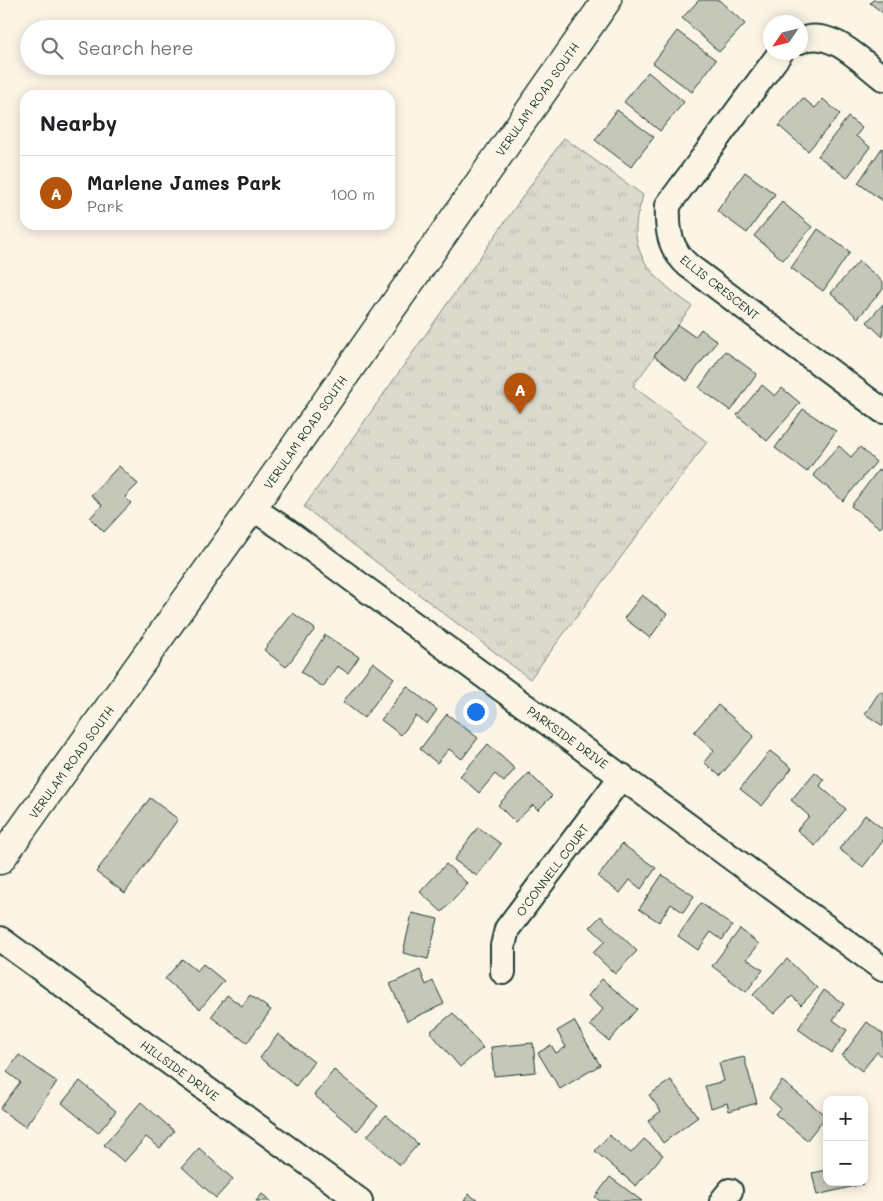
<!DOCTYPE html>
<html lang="en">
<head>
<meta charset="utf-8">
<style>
	:root { --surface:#fff; --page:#f6f6f6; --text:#202124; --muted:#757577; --line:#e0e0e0; --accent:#b45309 }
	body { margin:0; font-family:Mali,sans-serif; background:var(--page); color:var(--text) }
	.controls { position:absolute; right:15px; bottom:15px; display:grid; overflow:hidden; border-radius:10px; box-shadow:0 2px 12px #0003 }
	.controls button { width:45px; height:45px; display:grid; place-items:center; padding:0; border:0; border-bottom:1px solid var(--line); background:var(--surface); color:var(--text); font:25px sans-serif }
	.compass { position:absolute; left:763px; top:15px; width:45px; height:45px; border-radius:50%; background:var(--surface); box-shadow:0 2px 12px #0003; rotate:235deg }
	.you { position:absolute; left:475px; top:711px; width:18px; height:18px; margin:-12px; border:4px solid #fff; border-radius:50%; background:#1a73e8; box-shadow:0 0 0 8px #1a73e833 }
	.badge { display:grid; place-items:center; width:32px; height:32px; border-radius:50%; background:var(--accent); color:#fff; font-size:16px; font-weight:700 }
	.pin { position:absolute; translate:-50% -41px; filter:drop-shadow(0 1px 2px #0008) }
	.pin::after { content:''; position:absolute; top:26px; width:18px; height:15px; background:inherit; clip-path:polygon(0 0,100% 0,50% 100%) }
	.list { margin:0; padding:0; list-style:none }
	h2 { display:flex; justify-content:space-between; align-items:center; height:65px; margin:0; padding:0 20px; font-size:21px }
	h2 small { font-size:16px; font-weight:400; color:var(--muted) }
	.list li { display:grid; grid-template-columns:32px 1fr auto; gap:15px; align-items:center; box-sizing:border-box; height:75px; padding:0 20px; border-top:1px solid var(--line) }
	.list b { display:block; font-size:19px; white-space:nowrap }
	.list p { margin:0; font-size:16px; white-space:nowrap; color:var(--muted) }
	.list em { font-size:16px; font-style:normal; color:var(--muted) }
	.icon { flex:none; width:28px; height:28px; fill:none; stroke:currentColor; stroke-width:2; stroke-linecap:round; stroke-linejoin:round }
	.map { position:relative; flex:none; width:883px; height:1201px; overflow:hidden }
	.search { position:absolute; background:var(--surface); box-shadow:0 2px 12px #0003; left:20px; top:20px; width:375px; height:55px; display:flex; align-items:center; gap:12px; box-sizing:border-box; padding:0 18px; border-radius:28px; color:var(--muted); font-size:19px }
	.panel { position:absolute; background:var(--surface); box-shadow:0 2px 12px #0003; left:20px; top:90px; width:375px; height:140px; border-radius:15px }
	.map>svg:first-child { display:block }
</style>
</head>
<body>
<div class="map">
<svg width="883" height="1201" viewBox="0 0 883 1201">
	<defs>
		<pattern id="park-tufts" width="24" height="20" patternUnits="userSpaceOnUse" patternTransform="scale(1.25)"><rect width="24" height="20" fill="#dcdacc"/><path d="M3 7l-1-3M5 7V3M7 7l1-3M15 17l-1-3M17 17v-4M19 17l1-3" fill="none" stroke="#bcbcb0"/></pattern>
	</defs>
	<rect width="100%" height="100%" fill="#fcf5e5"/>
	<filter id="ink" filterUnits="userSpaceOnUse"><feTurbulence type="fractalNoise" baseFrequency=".02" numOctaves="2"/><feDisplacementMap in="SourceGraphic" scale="10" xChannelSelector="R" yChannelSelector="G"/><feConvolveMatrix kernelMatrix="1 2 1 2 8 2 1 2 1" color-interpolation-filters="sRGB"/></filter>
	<g filter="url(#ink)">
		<path fill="url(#park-tufts)" stroke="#7e8c80" d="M 564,138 L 643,195 C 641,205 636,216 636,226 C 633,263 666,287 692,306 L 633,386 L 707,442 L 530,679 L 304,507 Z"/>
		<path fill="#c5c7b9" stroke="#1f3d34" d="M 699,0 L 719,0 L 745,24 L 719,52 L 682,18 Z
			M 873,0 L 883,0 L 883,13 L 870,3 Z
			M 677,31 L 716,60 L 692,92 L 653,63 Z
			M 648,72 L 684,102 L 660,131 L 624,102 Z
			M 803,98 L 815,108 L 823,99 L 840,114 L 808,151 L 779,126 Z
			M 617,110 L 654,137 L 631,167 L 595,140 Z
			M 848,117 L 862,128 L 856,136 L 870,147 L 847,178 L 818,156 Z
			M 882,148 L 883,149 L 883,201 L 858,183 Z
			M 745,172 L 775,194 L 747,233 L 717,211 Z
			M 782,202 L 812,227 L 783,260 L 754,236 Z
			M 818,229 L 850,252 L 823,291 L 791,268 Z
			M 859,261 L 883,282 L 883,289 L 858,318 L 831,293 Z
			M 883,304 L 883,337 L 867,322 Z
			M 678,325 L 695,337 L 701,329 L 717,341 L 687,381 L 654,356 Z
			M 725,351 L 757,374 L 731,411 L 699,388 Z
			M 762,385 L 775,396 L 782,388 L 800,403 L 767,441 L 737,415 Z
			M 803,409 L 836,431 L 807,472 L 775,448 Z
			M 839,446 L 851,457 L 860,447 L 876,462 L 843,501 L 813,475 Z
			M 119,466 L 138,484 L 125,497 L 131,503 L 104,532 L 90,518 L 102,505 L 91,495 Z
			M 879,469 L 883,472 L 883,525 L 880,528 L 851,506 Z
			M 642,595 L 667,614 L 650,638 L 624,618 Z
			M 293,613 L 315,629 L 286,667 L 264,650 Z
			M 325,635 L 359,657 L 348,673 L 337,666 L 323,687 L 301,672 Z
			M 373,662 L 394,678 L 364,718 L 343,702 Z
			M 407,686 L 437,710 L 427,724 L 416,716 L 401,735 L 381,720 Z
			M 880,691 L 883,693 L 883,726 L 865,714 Z
			M 718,705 L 754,736 L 720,776 L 704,762 L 714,750 L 694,732 Z
			M 447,714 L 478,738 L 462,759 L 449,749 L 437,763 L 420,749 Z
			M 488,744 L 515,769 L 504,782 L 495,774 L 479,793 L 460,776 Z
			M 770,751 L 792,768 L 762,806 L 740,789 Z
			M 815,772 L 824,780 L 820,786 L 846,809 L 815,846 L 797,830 L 809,816 L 791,800 Z
			M 529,773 L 552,796 L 538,810 L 533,805 L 515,822 L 498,805 Z
			M 150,798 L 178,819 L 125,893 L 96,872 Z
			M 865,815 L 883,829 L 883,841 L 863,867 L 839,849 Z
			M 478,827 L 501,844 L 477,876 L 454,860 Z
			M 622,844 L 656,868 L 641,889 L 630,880 L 620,893 L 598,877 Z
			M 446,864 L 468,884 L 442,912 L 420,892 Z
			M 662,875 L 694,896 L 683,912 L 671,904 L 659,922 L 639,909 Z
			M 701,903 L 732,926 L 722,940 L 711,932 L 698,950 L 678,936 Z
			M 412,913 L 438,919 L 428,959 L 403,953 Z
			M 601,916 L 637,951 L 615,974 L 593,953 L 605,941 L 590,927 Z
			M 740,929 L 759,944 L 747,959 L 763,970 L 746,992 L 712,966 Z
			M 182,959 L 197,971 L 203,964 L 224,981 L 200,1009 L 165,979 Z
			M 787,959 L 817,988 L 801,1005 L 792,996 L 774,1014 L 753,995 Z
			M 420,970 L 426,985 L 433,981 L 444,1004 L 407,1021 L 390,984 Z
			M 602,979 L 637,1009 L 609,1041 L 590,1025 L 603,1009 L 588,996 Z
			M 824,990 L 844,1004 L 833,1020 L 847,1030 L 832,1053 L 798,1029 Z
			M 227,995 L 242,1006 L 250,995 L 271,1010 L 247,1043 L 211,1017 Z
			M 453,1013 L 483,1048 L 460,1067 L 430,1032 Z
			M 574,1021 L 600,1065 L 560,1089 L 538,1053 L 551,1045 L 556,1053 L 566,1047 L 557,1031 Z
			M 867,1022 L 883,1034 L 883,1057 L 877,1052 L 862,1071 L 842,1056 Z
			M 278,1034 L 314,1062 L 296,1086 L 260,1058 Z
			M 533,1043 L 536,1072 L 494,1076 L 491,1047 Z
			M 19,1055 L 57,1082 L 25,1127 L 0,1109 L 20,1082 L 7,1072 Z
			M 744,1057 L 757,1103 L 729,1111 L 727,1103 L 711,1108 L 705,1086 L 724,1081 L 719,1063 Z
			M 334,1070 L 378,1106 L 357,1131 L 314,1095 Z
			M 671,1080 L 698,1117 L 663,1143 L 648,1121 L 661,1111 L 649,1095 Z
			M 80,1081 L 116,1111 L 98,1133 L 62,1103 Z
			M 782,1081 L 826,1116 L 807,1140 L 775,1114 L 780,1108 L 769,1098 Z
			M 141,1102 L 174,1131 L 160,1148 L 146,1137 L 124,1162 L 104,1145 Z
			M 386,1115 L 418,1144 L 400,1165 L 367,1136 Z
			M 609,1135 L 631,1153 L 644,1139 L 663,1155 L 636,1186 L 595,1151 Z
			M 199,1148 L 233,1179 L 216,1198 L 182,1167 Z
			M 827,1170 L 827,1182 L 863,1184 L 817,1195 L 812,1173 Z
			M 610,1177 L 642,1201 L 600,1201 L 595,1197 Z
			M 262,1194 L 271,1201 L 256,1201 Z
			M 469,1194 L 478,1201 L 464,1201 Z"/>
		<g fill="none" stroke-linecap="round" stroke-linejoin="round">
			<defs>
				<path id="street" d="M 800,41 C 829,26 862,62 883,78
					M 781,52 L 668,205 C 667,230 669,249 689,266 L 883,411
					M 252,508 L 284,529 L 883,969
					M 0,939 L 360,1201
					M 503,972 L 503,946 L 507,929 L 622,776
					M 722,1201 L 730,1191"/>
				<path id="secondary" d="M 0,860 L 252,508 L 607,0"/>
			</defs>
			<use href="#street" stroke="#1f3d34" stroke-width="28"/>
			<use href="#secondary" stroke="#1f3d34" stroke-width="31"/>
			<use href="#street" stroke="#fcf5e5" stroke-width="24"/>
			<use href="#secondary" stroke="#fcf5e5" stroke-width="28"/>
		</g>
	</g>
	<g text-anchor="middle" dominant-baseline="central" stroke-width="4.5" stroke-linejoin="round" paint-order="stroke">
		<g font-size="12" fill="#1f3d34" stroke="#fcf5e5">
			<text transform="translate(537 99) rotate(-55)">VERULAM ROAD SOUTH</text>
			<text transform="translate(720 287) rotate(38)">ELLIS CRESCENT</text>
			<text transform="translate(305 432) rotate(-55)">VERULAM ROAD SOUTH</text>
			<text transform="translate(568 737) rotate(36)">PARKSIDE DRIVE</text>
			<text transform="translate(71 762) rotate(-54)">VERULAM ROAD SOUTH</text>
			<text transform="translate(552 870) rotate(-53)">O'CONNELL COURT</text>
			<text transform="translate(180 1070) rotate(36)">HILLSIDE DRIVE</text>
		</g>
	</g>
</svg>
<div class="controls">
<button>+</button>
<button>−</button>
</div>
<svg class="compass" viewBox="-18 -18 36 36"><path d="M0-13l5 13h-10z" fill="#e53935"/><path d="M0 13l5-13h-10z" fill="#757577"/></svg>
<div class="you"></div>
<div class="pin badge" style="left:520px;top:414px">A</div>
<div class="search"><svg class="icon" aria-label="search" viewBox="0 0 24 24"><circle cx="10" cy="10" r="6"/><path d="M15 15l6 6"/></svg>Search here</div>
<section class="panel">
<h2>Nearby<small></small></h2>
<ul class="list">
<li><span class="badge">A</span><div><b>Marlene James Park</b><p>Park</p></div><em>100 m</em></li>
</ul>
</section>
</div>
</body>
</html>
